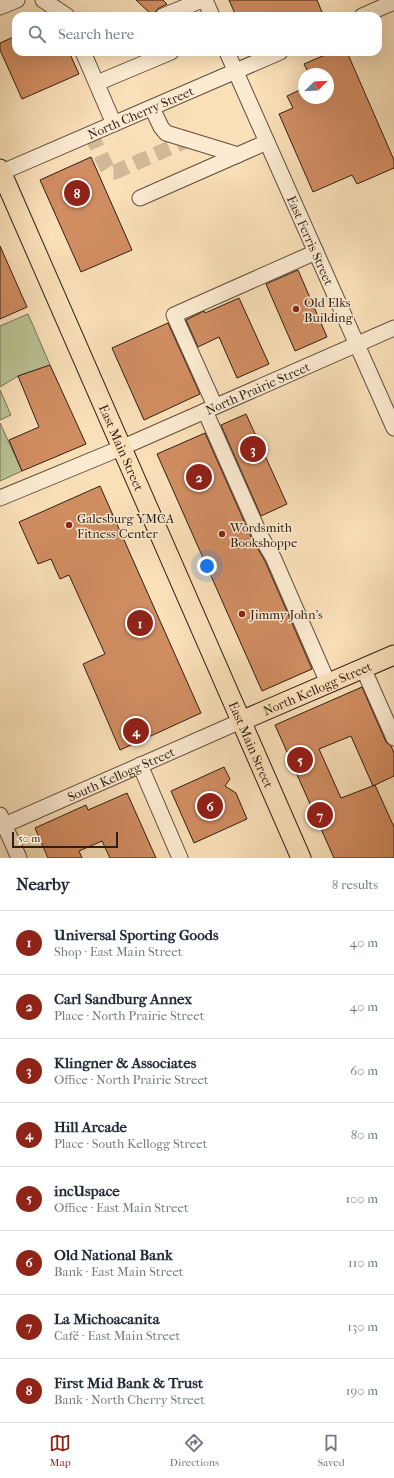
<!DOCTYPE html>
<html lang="en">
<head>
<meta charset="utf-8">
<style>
	:root { --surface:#fff; --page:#f2f2f3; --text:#1f2937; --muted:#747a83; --line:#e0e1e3; --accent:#8f2418 }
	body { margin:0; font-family:"IM FELL French Canon",serif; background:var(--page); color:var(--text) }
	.compass { position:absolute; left:298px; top:68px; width:36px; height:36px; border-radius:50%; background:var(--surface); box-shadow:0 4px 16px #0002; rotate:66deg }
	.scale { position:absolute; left:12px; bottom:10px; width:106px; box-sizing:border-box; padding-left:4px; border:2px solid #2f1e16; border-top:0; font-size:11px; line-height:14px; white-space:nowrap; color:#2f1e16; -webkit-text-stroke:3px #fcebd2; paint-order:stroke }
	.you { position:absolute; left:207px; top:566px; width:14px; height:14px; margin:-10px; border:3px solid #fff; border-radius:50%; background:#1a73e8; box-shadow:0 0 0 6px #1a73e833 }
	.badge { display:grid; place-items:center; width:26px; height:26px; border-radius:50%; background:var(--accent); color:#fff; font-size:13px; font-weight:700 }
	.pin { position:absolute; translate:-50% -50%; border:2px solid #fff; box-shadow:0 1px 4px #0006 }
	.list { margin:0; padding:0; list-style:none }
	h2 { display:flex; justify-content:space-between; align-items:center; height:52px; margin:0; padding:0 16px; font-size:17px }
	h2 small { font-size:13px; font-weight:400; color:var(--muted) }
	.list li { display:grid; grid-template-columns:26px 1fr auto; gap:12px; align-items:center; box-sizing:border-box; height:64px; padding:0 16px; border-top:1px solid var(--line) }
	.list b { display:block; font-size:15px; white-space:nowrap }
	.list p { margin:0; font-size:13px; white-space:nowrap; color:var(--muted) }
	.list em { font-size:13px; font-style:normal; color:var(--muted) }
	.icon { flex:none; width:22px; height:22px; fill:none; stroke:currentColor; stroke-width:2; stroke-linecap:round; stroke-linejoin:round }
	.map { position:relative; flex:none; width:394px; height:858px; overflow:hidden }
	.search { position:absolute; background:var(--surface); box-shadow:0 4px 16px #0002; left:12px; right:12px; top:12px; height:44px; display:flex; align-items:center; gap:10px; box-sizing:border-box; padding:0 14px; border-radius:12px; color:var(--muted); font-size:15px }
	.sheet { height:564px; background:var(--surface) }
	nav { display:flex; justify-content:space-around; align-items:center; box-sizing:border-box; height:56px; border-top:1px solid var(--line); background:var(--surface); font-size:11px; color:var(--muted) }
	nav a { display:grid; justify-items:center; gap:2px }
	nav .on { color:var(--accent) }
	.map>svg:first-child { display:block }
</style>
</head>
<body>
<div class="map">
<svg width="394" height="858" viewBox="0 0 394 858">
	<rect width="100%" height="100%" fill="#fae0b9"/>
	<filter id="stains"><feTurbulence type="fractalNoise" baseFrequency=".005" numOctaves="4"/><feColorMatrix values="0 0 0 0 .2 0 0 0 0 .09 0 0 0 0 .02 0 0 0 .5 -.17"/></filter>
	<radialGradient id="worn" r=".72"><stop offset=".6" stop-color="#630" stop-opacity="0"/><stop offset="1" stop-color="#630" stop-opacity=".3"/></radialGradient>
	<path fill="#b9c394" stroke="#747055" d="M 28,314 L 50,365 L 18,376 L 0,387 L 0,326 Z
		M 0,390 L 11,415 L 0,420 Z
		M 0,423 L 22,471 L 0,481 Z"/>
	<path fill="#d18d62" stroke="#2f1e16" d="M 136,0 L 163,0 L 167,4 L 159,8 L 152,15 Z
		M 229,0 L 317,0 L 322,12 L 314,16 L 236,16 Z
		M 16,36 L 16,52 L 69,52 L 79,74 L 22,99 L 0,50 L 0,43 Z
		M 332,52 L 347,52 L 394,160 L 394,168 L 357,184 L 352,175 L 313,192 L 279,114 L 293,108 L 287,96 L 304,88 L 304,98 L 328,98 L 328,74 L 309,74 L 304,64 Z
		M 91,157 L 132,250 L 81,272 L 40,180 Z
		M 0,246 L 27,307 L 0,319 Z
		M 298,270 L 327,337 L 295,351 L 266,284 Z
		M 239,298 L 269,364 L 237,378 L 219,337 L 198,347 L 186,320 L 204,311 L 205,313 Z
		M 168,323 L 200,394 L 144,420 L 112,348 Z
		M 50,365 L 86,444 L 22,471 L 9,440 L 39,427 L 18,376 Z
		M 246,414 L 287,504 L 261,516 L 221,425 Z
		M 205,433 L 252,539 L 265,561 L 312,669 L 262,691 L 157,454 Z
		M 100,486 L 201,713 L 120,750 L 83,664 L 105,654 L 69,575 L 60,579 L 51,559 L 38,564 L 19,522 Z
		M 362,687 L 386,742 L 391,746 L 394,753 L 394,776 L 373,786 L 351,736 L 319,749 L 341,798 L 375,785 L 394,827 L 394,858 L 334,858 L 275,725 Z
		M 224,767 L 230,779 L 225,786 L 236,793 L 247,819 L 194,843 L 171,791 Z
		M 127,793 L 156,858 L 110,858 L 102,841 L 79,851 L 82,858 L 48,858 L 35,828 L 86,805 L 88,810 Z"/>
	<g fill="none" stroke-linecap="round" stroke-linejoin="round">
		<path stroke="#d1b998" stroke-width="15" stroke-dasharray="15 8" stroke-linecap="butt" d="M 91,134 L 106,166 L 110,172 L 115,172 L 190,139"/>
		<defs>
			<g id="minor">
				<path d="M 43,0 L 67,16"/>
				<path d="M 205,0 L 212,16"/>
				<path d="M 0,7 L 17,0"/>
				<path d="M 163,16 L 202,0"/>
				<path d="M 362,16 L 394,2"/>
				<path d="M 83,52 L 114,124"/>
				<path id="s1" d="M 227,52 L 394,428"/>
				<path d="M 97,83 L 171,52"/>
				<path d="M 152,108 L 161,127 L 166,133 L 238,155"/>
				<path id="s2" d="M 0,173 L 280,52"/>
				<path d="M 140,198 L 267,142"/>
				<path d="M 215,406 L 174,315 L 316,252"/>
				<path d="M 205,411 L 260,535 L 273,557 L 328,683"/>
				<path id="s3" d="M 0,498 L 121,448 L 394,328"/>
				<path d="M 363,668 L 394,738"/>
				<path d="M 140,765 L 180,858"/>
				<path d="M 0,815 L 19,858"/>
				<path id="s4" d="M 0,827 L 241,721"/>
			</g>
			<g id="major">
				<path id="s5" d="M 0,169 L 301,858"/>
				<path id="s6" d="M 241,721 L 394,655"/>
			</g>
		</defs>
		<use href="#minor" stroke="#624e3f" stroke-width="17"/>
		<use href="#major" stroke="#2f1e16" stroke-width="21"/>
		<use href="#minor" stroke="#fcebd2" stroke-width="15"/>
		<use href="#major" stroke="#fae0b9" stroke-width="19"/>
	</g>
	<g fill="#8f2418" stroke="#fcebd2" stroke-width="1.5">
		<circle cx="296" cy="309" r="4"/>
		<circle cx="69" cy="525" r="4"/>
		<circle cx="222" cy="534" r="4"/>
		<circle cx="242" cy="614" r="4"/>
	</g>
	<g text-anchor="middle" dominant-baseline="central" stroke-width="3" stroke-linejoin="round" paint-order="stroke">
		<g font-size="13" fill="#2f1e16" stroke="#fcebd2">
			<text stroke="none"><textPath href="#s2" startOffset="153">North Cherry Street</textPath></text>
			<text stroke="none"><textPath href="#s1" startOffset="206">East Ferris Street</textPath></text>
			<text stroke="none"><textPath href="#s3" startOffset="280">North Prairie Street</textPath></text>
			<text stroke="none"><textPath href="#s5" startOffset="304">East Main Street</textPath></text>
			<text stroke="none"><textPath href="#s6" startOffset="83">North Kellogg Street</textPath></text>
			<text stroke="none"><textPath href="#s5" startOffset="628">East Main Street</textPath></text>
			<text stroke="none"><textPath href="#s4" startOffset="132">South Kellogg Street</textPath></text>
		</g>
		<g font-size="13" fill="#2f1e16" stroke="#fcebd2" text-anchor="start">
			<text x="304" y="302">Old Elks<tspan x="304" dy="15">Building</tspan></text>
			<text x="77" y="518">Galesburg YMCA<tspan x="77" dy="15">Fitness Center</tspan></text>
			<text x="230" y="527">Wordsmith<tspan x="230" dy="15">Bookshoppe</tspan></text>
			<text x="250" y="614">Jimmy John's</text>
		</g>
	</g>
	<rect width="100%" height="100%" filter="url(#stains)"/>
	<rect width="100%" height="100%" fill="url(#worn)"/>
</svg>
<svg class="compass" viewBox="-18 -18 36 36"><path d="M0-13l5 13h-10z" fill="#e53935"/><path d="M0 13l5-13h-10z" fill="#747a83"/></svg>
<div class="scale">50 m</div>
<div class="you"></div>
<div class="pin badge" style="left:140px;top:623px">1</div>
<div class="pin badge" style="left:199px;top:477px">2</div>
<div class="pin badge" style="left:253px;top:449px">3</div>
<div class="pin badge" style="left:136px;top:731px">4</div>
<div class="pin badge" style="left:300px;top:760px">5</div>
<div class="pin badge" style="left:210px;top:806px">6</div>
<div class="pin badge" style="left:320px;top:815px">7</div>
<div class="pin badge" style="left:77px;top:193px">8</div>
<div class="search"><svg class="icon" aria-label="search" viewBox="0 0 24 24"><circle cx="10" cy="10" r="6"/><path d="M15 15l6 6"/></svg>Search here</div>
</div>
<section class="sheet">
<h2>Nearby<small>8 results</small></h2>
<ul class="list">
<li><span class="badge">1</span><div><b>Universal Sporting Goods</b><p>Shop · East Main Street</p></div><em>40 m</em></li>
<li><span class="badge">2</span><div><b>Carl Sandburg Annex</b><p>Place · North Prairie Street</p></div><em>40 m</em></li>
<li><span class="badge">3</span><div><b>Klingner &amp; Associates</b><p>Office · North Prairie Street</p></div><em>60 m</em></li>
<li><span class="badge">4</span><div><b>Hill Arcade</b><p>Place · South Kellogg Street</p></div><em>80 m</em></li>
<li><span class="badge">5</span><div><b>incUspace</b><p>Office · East Main Street</p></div><em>100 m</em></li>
<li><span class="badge">6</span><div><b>Old National Bank</b><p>Bank · East Main Street</p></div><em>110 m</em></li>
<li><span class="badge">7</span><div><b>La Michoacanita</b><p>Café · East Main Street</p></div><em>130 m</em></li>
<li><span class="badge">8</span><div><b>First Mid Bank &amp; Trust</b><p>Bank · North Cherry Street</p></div><em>190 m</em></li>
</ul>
</section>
<nav>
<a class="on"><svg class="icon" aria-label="map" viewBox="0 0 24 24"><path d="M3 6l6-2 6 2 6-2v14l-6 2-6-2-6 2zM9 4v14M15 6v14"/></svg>Map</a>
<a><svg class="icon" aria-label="directions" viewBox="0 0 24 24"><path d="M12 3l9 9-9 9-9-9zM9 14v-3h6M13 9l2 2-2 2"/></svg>Directions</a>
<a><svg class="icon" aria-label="saved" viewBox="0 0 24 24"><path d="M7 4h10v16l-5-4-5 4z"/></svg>Saved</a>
</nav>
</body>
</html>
